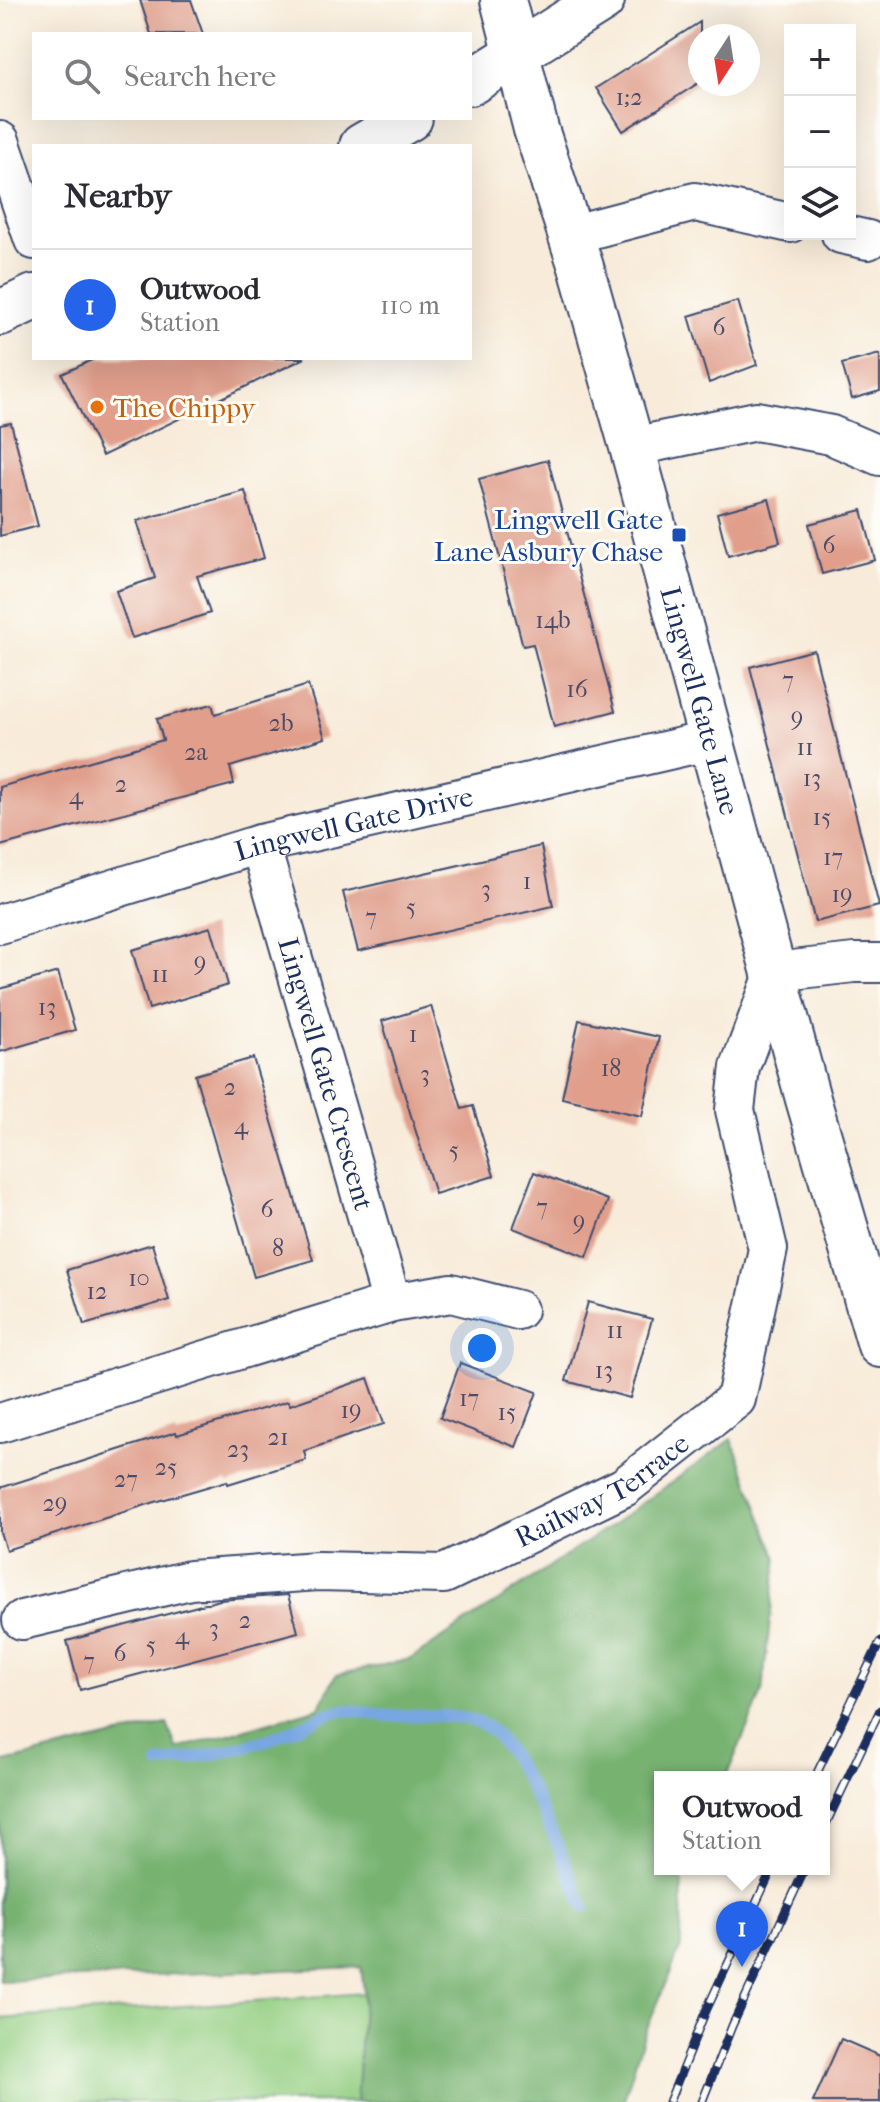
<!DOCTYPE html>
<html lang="en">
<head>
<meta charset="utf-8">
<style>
	:root { --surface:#fff; --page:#f7f7f7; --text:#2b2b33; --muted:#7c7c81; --line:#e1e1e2; --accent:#2563eb }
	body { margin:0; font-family:"IM FELL French Canon",serif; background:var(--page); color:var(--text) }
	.controls { position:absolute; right:24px; top:24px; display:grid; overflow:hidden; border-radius:0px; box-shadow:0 8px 32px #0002 }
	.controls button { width:72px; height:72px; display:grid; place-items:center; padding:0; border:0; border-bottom:2px solid var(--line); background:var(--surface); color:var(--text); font:40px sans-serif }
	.compass { position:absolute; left:688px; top:24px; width:72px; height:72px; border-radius:50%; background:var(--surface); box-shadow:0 8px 32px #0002; rotate:192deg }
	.you { position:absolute; left:482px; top:1348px; width:28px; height:28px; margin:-20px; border:6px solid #fff; border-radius:50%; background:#1a73e8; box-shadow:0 0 0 12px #1a73e833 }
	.badge { display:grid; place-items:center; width:52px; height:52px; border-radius:50%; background:var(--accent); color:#fff; font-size:26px; font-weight:700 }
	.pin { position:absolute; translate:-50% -66px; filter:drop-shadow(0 2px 4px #0008) }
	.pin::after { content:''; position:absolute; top:42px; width:28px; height:24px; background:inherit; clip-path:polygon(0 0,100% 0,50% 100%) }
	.popup { position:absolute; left:654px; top:1771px; width:176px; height:104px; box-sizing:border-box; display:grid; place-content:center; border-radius:0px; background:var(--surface); filter:drop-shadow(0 2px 6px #0005); font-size:26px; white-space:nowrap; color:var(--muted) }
	.popup b { font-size:30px; color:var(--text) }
	.popup::after { content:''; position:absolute; left:50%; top:100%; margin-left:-16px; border:16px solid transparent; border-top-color:var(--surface) }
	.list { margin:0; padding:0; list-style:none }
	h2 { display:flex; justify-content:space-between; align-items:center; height:104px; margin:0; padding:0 32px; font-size:34px }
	h2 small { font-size:26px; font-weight:400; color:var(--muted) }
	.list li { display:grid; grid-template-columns:52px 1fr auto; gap:24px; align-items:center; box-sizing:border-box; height:112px; padding:0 32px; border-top:2px solid var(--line) }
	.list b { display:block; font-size:30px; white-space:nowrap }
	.list p { margin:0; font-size:26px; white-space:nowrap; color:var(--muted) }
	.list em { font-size:26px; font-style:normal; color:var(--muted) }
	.icon { flex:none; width:44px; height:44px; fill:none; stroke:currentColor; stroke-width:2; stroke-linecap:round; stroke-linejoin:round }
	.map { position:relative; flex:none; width:880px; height:2102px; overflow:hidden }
	.search { position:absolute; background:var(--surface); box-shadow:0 8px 32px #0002; left:32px; top:32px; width:440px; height:88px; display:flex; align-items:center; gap:20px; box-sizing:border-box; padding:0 28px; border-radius:0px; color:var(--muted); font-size:30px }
	.panel { position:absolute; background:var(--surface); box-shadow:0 8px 32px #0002; left:32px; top:144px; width:440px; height:216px; border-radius:0px }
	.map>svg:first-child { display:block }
</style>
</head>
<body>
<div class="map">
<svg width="880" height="2102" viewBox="0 0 880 2102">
	<rect width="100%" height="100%" fill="#fdfcf7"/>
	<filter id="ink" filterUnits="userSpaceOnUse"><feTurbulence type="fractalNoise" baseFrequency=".0125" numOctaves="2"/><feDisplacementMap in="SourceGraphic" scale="16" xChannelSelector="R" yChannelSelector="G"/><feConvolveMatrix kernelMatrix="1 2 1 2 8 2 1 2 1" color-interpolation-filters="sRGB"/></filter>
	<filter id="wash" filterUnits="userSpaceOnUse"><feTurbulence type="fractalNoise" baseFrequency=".006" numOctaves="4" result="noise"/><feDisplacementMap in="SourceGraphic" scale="32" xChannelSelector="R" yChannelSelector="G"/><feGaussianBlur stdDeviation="1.8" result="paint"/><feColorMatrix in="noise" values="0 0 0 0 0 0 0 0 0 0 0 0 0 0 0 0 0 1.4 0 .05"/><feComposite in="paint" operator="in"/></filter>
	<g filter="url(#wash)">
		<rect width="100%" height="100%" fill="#f8ebd9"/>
		<path fill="#94cf83" stroke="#587f70" stroke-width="2" d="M 364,1993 L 356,2102 L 0,2102 L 0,2019 Z"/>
		<path fill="#77b271" stroke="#497068" stroke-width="2" d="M 732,1439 L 777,1558 L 762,1693 L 726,1777 L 660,1777 L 660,1869 L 687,1869 L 682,1879 L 681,1947 L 643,2038 L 623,2102 L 356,2102 L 364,1993 L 361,1967 L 0,1981 L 0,1763 L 167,1724 L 177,1749 L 319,1708 L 336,1675 L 411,1659 L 612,1525 Z"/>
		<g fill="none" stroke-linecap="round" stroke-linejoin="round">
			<path stroke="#77a6e1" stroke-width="12" d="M 159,1764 C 200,1758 239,1750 278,1736 C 297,1730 315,1717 334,1712 C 353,1707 370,1715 388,1716 C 415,1716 475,1711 494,1733 C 533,1777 560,1853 584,1907"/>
		</g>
		<g id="blocks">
			<path fill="#e09e8b" d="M 140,0 L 191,0 L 203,34 L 151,34 Z
				M 700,22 L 700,82 L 623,131 L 596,88 Z
				M 738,301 L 757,365 L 709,383 L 689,316 Z
				M 880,354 L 880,391 L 852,399 L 842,364 Z
				M 96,358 L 305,358 L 102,456 L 62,374 Z
				M 11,423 L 38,526 L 0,536 L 0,425 Z
				M 548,460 L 615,711 L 554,727 L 533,644 L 523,646 L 479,479 Z
				M 245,491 L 264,558 L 197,576 L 210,613 L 132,638 L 116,591 L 155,578 L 137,521 Z
				M 769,499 L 780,542 L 728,556 L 717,513 Z
				M 862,510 L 875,560 L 822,574 L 809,524 Z
				M 814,650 L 879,906 L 815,922 L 750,667 Z
				M 308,685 L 325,738 L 230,767 L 234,784 L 0,846 L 0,787 L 163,740 L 157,719 L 212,704 L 215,714 Z
				M 541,846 L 553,906 L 358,951 L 343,892 Z
				M 211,927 L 228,985 L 149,1009 L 132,950 Z
				M 58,972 L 75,1030 L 0,1052 L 0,989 Z
				M 431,1006 L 462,1109 L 473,1106 L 494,1176 L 435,1194 L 382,1021 Z
				M 579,1020 L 659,1037 L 642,1116 L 562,1098 Z
				M 253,1058 L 313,1260 L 254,1277 L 195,1075 Z
				M 534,1172 L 608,1200 L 587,1257 L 513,1228 Z
				M 152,1244 L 169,1300 L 84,1325 L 67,1270 Z
				M 588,1302 L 652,1319 L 630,1398 L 566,1381 Z
				M 460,1363 L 537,1392 L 516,1447 L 440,1418 Z
				M 368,1378 L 384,1424 L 304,1451 L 306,1460 L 228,1484 L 227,1481 L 155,1502 L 6,1550 L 0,1532 L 0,1488 L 137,1444 L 176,1432 L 177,1435 L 288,1401 L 290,1405 Z
				M 288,1595 L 298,1632 L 80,1690 L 67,1641 L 220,1600 Z
				M 841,2039 L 880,2056 L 880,2102 L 813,2102 Z"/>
		</g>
	</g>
	<g filter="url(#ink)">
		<use href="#blocks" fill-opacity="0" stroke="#3c4b70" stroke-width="2"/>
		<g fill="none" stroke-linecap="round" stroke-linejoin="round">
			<defs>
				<g id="minor">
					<path d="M 0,141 L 34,240"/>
					<path d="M 841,234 L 868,240"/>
					<path d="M 570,235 L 695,202 L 790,223"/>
					<path d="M 632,447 L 756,421 L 831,435 L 880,456"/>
					<path id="s1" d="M 0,924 L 260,844 L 712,740"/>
					<path d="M 392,1303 L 451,1293 L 518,1310"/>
					<path d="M 0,1423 L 392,1303 L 260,844"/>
					<path id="s2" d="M 22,1620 L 190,1580 L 318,1571 L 444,1574 L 624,1487 L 736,1399 L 768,1249 L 735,1110 L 740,1067 L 775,972 L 854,963 L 880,963"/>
				</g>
				<g id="tertiary">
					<path id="s3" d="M 503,0 L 536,129 L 581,267 L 632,447 L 808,1099 L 880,1345"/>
					<path d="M 470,83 L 602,0"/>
					<path d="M 362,146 L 410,118"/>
					<path d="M 0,313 L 34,297"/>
				</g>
			</defs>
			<use href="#minor" stroke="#3c4b70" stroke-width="42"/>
			<use href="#tertiary" stroke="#3c4b70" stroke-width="48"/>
			<use href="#minor" stroke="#fff" stroke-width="38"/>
			<use href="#tertiary" stroke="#fff" stroke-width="44"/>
			<defs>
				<path id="rail" d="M 815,1777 L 880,1642
					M 824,1828 L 880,1710
					M 669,2102 L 705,2013 L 772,1869
					M 702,2102 L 732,2026 L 805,1869"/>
			</defs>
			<use href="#rail" stroke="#1b2f5e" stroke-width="9"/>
			<use href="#rail" stroke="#fdfcf7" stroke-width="6" stroke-dasharray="18" stroke-linecap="butt"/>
		</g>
	</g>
	<circle fill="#e8710a" stroke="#fdfcf7" stroke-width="3" cx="97" cy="407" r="8"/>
	<rect fill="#1a4fb4" stroke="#fdfcf7" stroke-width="3" x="671" y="527" width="16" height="16" rx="4"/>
	<g text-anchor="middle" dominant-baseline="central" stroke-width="6" stroke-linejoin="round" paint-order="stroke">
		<g font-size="24" fill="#4c4b69">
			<text x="629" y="97">1;2</text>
			<text x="719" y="327">6</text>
			<text x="829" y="545">6</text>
			<text x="553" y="620">14b</text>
			<text x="788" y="680">7</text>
			<text x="577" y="689">16</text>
			<text x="797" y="717">9</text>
			<text x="281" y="723">2b</text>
			<text x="805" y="747">11</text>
			<text x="196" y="752">2a</text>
			<text x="812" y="778">13</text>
			<text x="121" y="784">2</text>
			<text x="76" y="796">4</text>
			<text x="822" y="817">15</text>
			<text x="833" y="857">17</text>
			<text x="527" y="881">1</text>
			<text x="486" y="889">3</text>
			<text x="842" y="894">19</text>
			<text x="411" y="907">5</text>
			<text x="371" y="917">7</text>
			<text x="200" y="962">9</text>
			<text x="160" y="974">11</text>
			<text x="47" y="1007">13</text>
			<text x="413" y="1034">1</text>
			<text x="611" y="1068">18</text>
			<text x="425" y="1074">3</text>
			<text x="230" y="1087">2</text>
			<text x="241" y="1126">4</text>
			<text x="454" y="1150">5</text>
			<text x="542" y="1207">7</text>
			<text x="267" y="1209">6</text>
			<text x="579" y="1221">9</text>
			<text x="278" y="1248">8</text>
			<text x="139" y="1278">10</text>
			<text x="97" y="1291">12</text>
			<text x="615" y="1330">11</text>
			<text x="604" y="1370">13</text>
			<text x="469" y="1398">17</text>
			<text x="351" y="1410">19</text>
			<text x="507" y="1412">15</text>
			<text x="278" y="1437">21</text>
			<text x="238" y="1449">23</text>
			<text x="166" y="1467">25</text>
			<text x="126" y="1479">27</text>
			<text x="55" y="1503">29</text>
			<text x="245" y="1620">2</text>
			<text x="214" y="1628">3</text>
			<text x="182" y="1636">4</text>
			<text x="151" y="1645">5</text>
			<text x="120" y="1653">6</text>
			<text x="89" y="1661">7</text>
		</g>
		<g font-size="28" fill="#c56008" stroke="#fdfcf7" text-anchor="start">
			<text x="113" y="407">The Chippy</text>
		</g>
		<g font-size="28" fill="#164399" stroke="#fdfcf7" text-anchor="end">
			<text x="663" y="519">Lingwell Gate<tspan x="663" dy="32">Lane Asbury Chase</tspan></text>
		</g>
		<g font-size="28" fill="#1b2f5e" stroke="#fdfcf7">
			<text stroke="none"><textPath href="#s3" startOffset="728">Lingwell Gate Lane</textPath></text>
			<text stroke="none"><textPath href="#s1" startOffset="368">Lingwell Gate Drive</textPath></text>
			<text transform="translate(326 1074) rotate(74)">Lingwell Gate Crescent</text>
			<text stroke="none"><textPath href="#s2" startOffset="606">Railway Terrace</textPath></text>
		</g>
	</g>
</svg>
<div class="controls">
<button>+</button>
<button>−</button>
<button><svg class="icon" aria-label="layers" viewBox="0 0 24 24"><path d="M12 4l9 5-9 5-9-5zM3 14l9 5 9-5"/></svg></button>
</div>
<svg class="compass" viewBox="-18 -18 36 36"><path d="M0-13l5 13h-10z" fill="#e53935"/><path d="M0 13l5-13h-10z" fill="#7c7c81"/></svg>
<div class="you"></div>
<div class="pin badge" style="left:742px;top:1967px">1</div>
<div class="popup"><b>Outwood</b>Station</div>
<div class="search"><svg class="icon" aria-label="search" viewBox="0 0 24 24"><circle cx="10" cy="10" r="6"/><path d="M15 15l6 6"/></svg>Search here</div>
<section class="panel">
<h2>Nearby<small></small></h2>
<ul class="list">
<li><span class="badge">1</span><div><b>Outwood</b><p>Station</p></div><em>110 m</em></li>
</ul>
</section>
</div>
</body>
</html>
